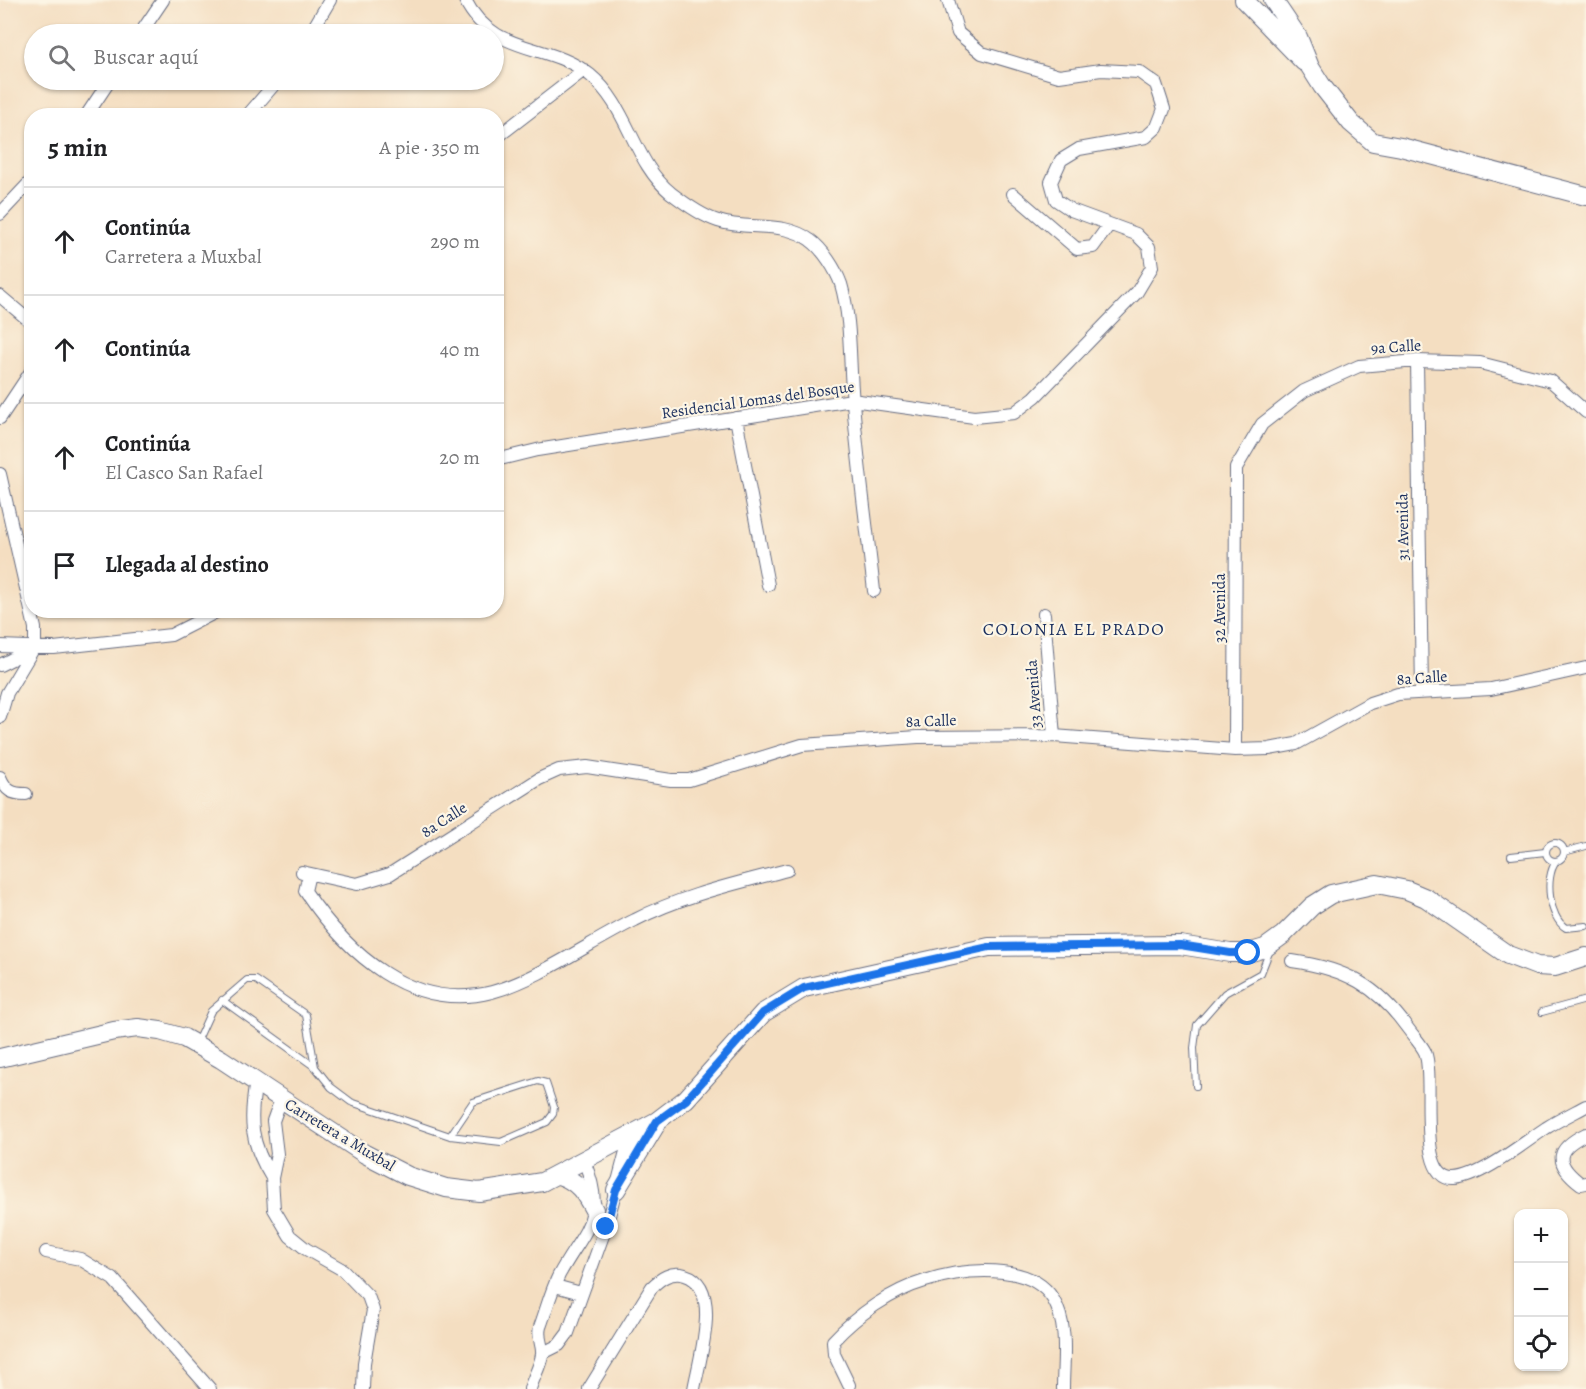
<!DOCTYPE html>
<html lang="es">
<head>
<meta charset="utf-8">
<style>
	:root { --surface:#fff; --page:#f2f2f2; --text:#202124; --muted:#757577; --line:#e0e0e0 }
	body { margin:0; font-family:Alegreya,serif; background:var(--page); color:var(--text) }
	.controls { position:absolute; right:18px; bottom:18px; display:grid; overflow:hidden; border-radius:12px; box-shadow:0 2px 4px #0004 }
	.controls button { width:54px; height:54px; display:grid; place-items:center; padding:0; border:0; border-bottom:2px solid var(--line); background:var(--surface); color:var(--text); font:30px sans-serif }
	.stop { position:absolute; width:18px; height:18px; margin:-14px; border:4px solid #1a73e8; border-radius:50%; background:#fff }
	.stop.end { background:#1a73e8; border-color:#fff; box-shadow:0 2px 6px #0008 }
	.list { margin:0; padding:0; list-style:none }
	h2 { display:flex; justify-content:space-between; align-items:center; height:78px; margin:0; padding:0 24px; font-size:26px }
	h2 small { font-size:20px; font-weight:400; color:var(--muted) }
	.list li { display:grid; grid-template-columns:39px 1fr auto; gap:18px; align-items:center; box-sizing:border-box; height:108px; padding:0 24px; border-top:2px solid var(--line) }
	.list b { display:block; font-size:22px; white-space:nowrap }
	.list p { margin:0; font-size:20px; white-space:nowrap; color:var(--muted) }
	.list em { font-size:20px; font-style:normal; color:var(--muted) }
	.icon { flex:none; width:33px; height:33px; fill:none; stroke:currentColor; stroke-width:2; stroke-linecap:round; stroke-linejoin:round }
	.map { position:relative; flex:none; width:1586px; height:1389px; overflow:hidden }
	.search { position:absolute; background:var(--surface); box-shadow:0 2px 4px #0004; left:24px; top:24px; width:480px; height:66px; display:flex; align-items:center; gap:15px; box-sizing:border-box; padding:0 21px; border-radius:33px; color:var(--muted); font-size:22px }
	.panel { position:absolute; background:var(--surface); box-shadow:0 2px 4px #0004; left:24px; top:108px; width:480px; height:510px; border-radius:24px }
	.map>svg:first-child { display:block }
</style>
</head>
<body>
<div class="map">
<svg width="1586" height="1389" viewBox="0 0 1586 1389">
	<rect width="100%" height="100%" fill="#fcf5e5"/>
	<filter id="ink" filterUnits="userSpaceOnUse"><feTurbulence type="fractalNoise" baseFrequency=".0167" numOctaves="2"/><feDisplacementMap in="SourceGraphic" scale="12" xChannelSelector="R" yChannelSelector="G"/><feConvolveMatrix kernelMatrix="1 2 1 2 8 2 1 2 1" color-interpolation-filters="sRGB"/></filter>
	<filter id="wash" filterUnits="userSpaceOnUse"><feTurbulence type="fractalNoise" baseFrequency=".008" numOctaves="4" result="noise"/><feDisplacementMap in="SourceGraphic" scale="24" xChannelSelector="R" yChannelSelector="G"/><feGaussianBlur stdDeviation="1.35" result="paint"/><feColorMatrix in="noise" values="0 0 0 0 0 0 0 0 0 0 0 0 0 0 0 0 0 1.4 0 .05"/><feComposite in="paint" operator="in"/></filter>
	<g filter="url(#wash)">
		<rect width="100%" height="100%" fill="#f4dec1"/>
	</g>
	<g filter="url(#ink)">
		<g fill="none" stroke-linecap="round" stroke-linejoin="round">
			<defs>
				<path id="lane" d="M1546 852a9 9 0 1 1 18 0a9 9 0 1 1-18 0Z
					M 1564,852 L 1586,846
					M 1511,856 L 1545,852
					M 1556,862 C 1544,877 1549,918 1566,928 L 1586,926
					M 222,1000 L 315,1067 L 331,1087 L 351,1102 L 450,1136 L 501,1142 L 547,1122 L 553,1114 L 554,1107 L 546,1083 L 538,1081 L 473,1102 L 450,1136
					M 1542,1012 L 1586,1000
					M 196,1044 L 211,1011 L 247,980 L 256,980 L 306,1015 L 315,1067
					M 1196,1086 L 1194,1048 L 1197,1025 L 1225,993 L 1261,973 L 1270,950"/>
				<path id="street" d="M 465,0 C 493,56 550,42 590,75 C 629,107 633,162 671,193 C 684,203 702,216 718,221 C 748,231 783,220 810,240 C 823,249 836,270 841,284 C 852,322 849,363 853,402 C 858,465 867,528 874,591
					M 140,34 L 163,0
					M 310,34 L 330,0
					M 86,116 L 110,80
					M 247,116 L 278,80
					M 496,138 L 584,70
					M 1013,194 L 1077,249 L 1093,247 L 1109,225
					M 0,214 L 32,180
					M 0,296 L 32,323
					M 1417,361 L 1422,693
					M 0,418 L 32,370
					M 736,418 L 768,585
					M 496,460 L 537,450 L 852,400 L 974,417 L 1014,413 L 1035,397 L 1137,292 L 1152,267 L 1149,247 L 1136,234 L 1071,210 L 1056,200 L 1051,182 L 1061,160 L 1079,149 L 1146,137 L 1157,127 L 1164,109 L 1156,84 L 1139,72 L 1101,70 L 1059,76 L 982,53 L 958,33 L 948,0
					M 0,474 L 35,628 L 35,646 L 7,693 L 0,717
					M 1044,614 L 1054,736
					M 0,646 L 54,648 L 171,635 L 220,610
					M 0,665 L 32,649
					M 1235,750 L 1236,468 L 1262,424 L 1304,391 L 1359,366 L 1417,361 L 1480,363 L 1551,381 L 1586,412
					M 0,777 C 6,791 12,794 26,794
					M 302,872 L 357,884 L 390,874 L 539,779 L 559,770 L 587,767 L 671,780 L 689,780 L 802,745 L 918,737 L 1054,736 L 1235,750 L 1269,749 L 1296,744 L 1370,703 L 1398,694 L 1491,689 L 1586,668
					M 309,874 L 305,891 C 347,953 411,1013 492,992 C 537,980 592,941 635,920 C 683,895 735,884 787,870
					M 1292,961 C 1346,969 1377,985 1409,1030 C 1414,1037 1421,1044 1425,1052 C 1436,1078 1414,1181 1455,1179 C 1480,1178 1525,1142 1546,1128 C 1559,1120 1573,1113 1586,1106
					M 256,1081 C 249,1120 250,1143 272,1178
					M 281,1099 L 273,1121 L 277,1154 L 272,1178 L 274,1209 L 290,1236 L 306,1249 L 343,1270 L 368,1296 L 373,1310 L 364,1363 L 363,1389
					M 1586,1134 C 1557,1148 1552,1162 1581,1184 L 1586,1183
					M 46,1252 L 80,1259 L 113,1279 L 210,1389
					M 555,1286 L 581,1293
					M 543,1353 L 559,1345 L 568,1333 L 606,1227 L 630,1136
					M 849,1385 L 834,1354 L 833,1341 C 857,1315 891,1291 925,1281 C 961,1269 1030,1261 1053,1299 C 1069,1326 1063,1359 1063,1389
					M 530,1389 C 533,1378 541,1365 542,1354 C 543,1345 537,1338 540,1327 C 546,1311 551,1291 559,1275 C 584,1229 608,1218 584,1161
					M 589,1389 L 652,1287 C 661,1278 671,1271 685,1275 C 723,1286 699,1360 694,1389"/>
				<path id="secondary" d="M 1244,0 L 1304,62
					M 1273,0 L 1298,37 L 1310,67 L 1322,86 L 1351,123 L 1373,142 L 1401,147 L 1586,196
					M 0,1058 L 114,1031 L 138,1028 L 160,1031 L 184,1038 L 221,1059 L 365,1154 L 408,1176 L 446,1188 L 479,1192 L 542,1182 L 657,1121 L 686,1099 L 763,1013 L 804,988 L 989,947 L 1180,945 L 1230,953 L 1248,953 L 1265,948 L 1283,935 L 1312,906 L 1331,894 L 1377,884 L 1407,890 L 1426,898 L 1508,955 L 1537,966 L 1555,967 L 1586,957
					M 559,1175 C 579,1182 585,1193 594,1210
					M 616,1190 L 657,1123"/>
			</defs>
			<use href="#lane" stroke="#676c81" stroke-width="8"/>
			<use href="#street" stroke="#676c81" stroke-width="14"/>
			<use href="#secondary" stroke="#676c81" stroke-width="20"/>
			<use href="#lane" stroke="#fff" stroke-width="6"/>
			<use href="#street" stroke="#fff" stroke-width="12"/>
			<use href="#secondary" stroke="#fff" stroke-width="18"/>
		</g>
	</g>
	<g fill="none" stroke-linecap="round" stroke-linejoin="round" filter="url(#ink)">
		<path stroke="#1a73e8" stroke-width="8" d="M 606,1227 L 616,1190 L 657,1121 L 686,1100 L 763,1013 L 804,988 L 989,947 L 1180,945 L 1230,953 L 1248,953"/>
	</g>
	<g text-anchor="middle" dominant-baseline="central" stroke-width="4.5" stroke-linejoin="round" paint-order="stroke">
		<g font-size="16" fill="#1b2f5e" stroke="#fcf5e5">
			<text transform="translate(1396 347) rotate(-4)">9a Calle</text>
			<text transform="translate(758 400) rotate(-8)">Residencial Lomas del Bosque</text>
			<text transform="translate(1403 527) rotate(-91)">31 Avenida</text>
			<text transform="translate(1220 608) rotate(-90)">32 Avenida</text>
			<text transform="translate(1422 678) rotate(-4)">8a Calle</text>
			<text transform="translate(1034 694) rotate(-94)">33 Avenida</text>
			<text transform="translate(931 721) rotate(-2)">8a Calle</text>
			<text transform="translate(444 820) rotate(-33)">8a Calle</text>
			<text transform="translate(340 1135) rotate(31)">Carretera a Muxbal</text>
		</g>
		<g font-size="18" letter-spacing="1.5" fill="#1b2f5e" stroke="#fcf5e5">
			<text x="1074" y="629">COLONIA EL PRADO</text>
		</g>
	</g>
</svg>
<div class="controls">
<button>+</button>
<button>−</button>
<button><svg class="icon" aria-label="locate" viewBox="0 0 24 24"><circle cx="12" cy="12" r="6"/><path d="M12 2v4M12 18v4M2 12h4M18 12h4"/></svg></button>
</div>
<div class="stop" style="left:1248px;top:953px"></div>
<div class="stop end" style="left:606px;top:1227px"></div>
<div class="search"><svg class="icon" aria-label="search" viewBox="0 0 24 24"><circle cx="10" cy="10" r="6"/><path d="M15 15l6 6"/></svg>Buscar aquí</div>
<section class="panel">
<h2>5 min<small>A pie · 350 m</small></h2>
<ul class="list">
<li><svg class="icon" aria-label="ahead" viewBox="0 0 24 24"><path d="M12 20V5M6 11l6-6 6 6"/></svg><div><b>Continúa</b><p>Carretera a Muxbal</p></div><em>290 m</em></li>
<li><svg class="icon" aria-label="ahead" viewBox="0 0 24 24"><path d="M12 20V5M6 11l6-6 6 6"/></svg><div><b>Continúa</b></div><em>40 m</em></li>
<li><svg class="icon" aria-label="ahead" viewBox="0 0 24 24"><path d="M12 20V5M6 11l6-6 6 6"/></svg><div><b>Continúa</b><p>El Casco San Rafael</p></div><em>20 m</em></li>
<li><svg class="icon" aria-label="arrive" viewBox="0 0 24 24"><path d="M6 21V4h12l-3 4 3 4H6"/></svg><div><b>Llegada al destino</b></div></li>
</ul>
</section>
</div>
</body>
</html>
